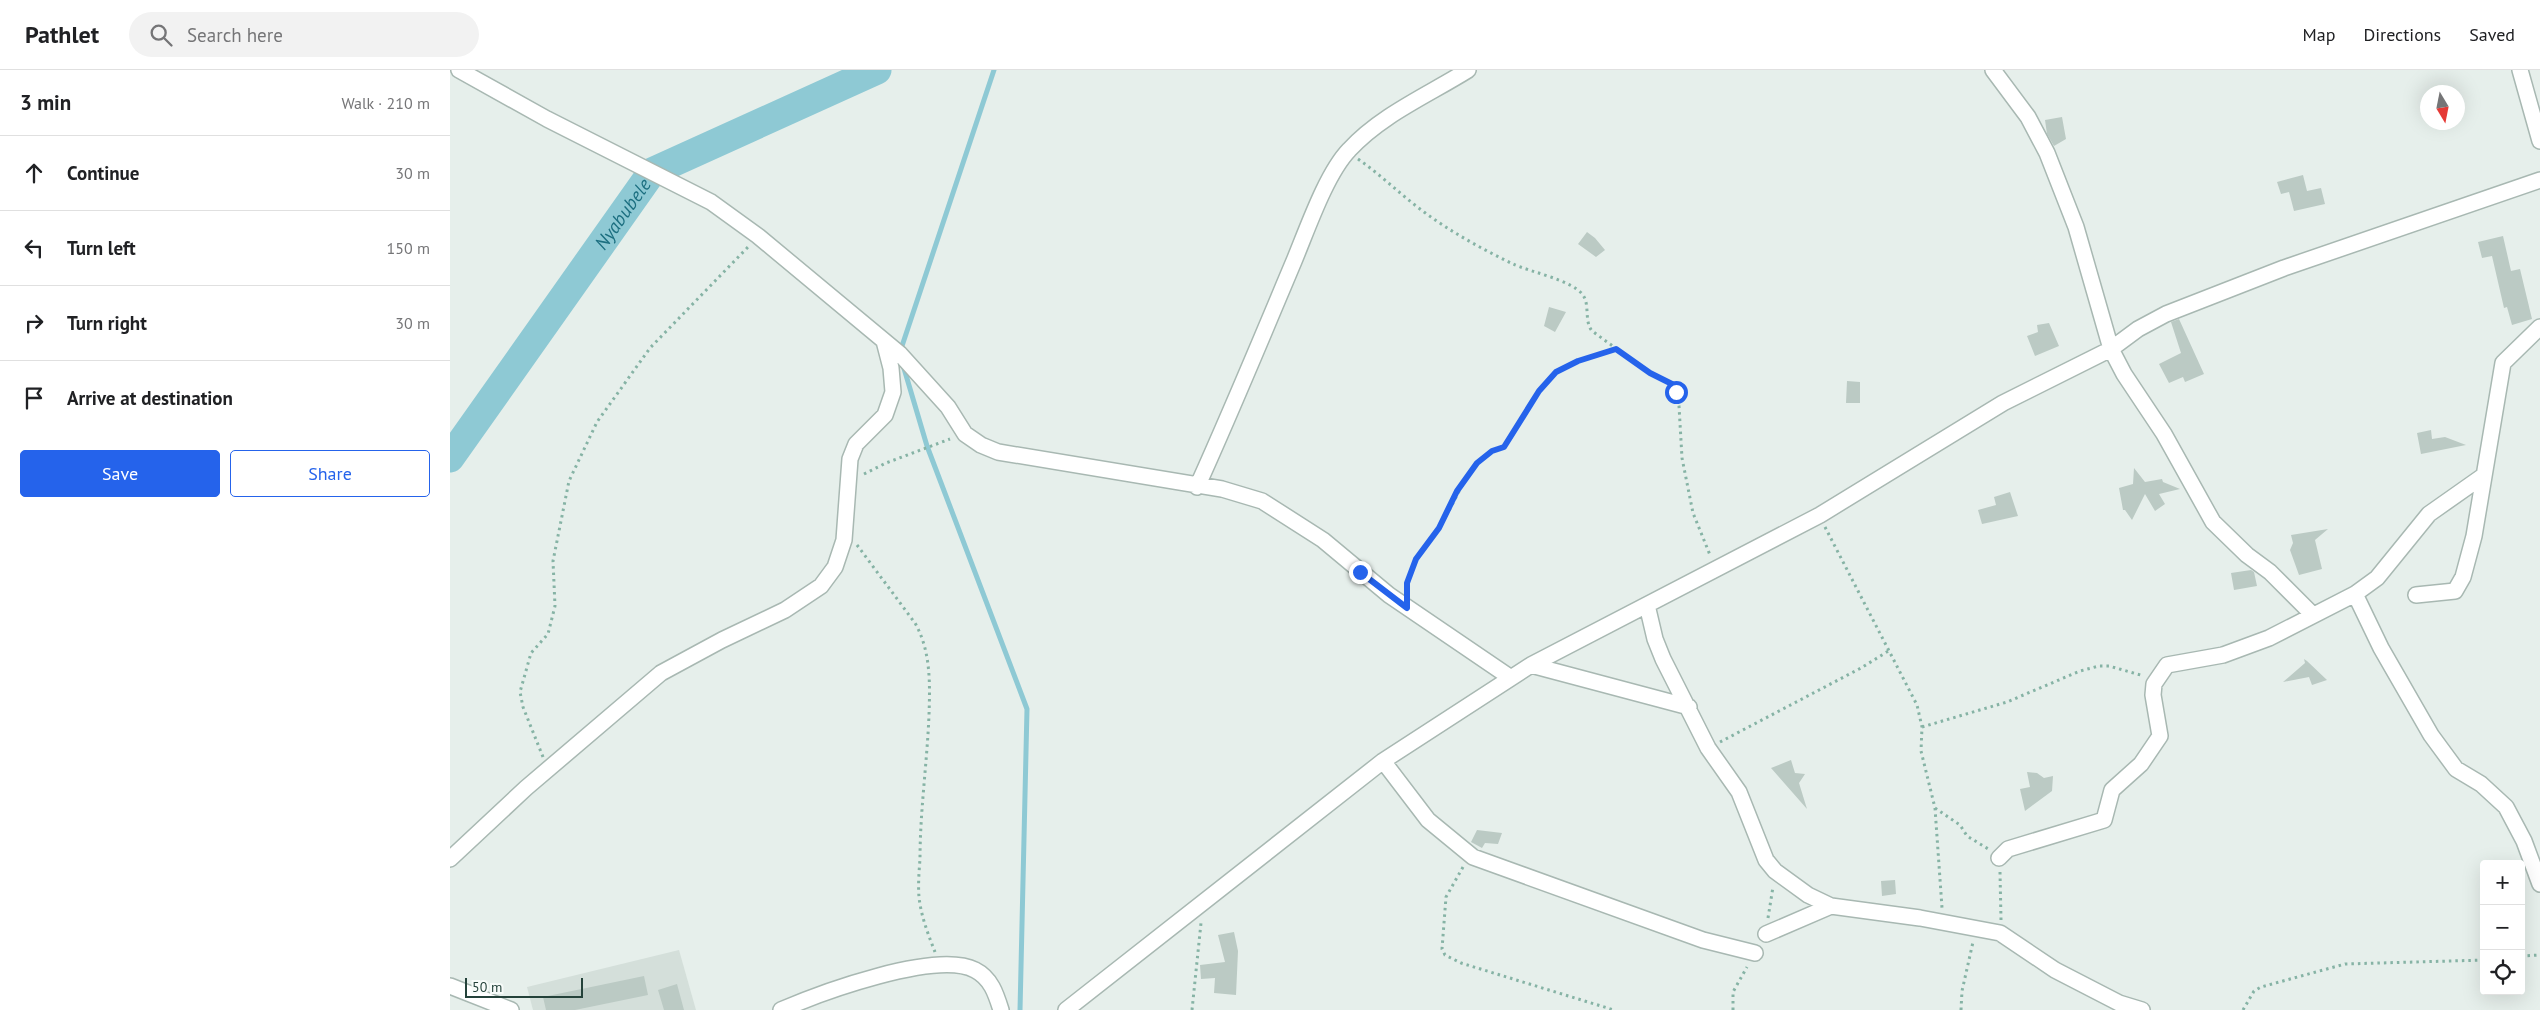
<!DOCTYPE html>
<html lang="en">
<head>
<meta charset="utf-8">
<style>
	:root { --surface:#fff; --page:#f2f2f2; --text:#202124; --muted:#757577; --line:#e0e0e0; --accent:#2563eb }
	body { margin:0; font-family:"PT Sans",sans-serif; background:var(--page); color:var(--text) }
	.controls { position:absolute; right:15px; bottom:15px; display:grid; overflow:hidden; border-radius:5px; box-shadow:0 5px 20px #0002 }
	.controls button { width:45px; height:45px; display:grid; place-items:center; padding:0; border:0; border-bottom:1px solid var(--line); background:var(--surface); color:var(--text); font:25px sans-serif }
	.compass { position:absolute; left:1970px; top:15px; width:45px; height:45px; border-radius:50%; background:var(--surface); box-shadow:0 5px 20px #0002; rotate:170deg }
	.scale { position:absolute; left:15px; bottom:12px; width:118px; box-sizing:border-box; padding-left:5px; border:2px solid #24423a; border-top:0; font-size:14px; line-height:18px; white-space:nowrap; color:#24423a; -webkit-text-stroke:4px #f7fbf9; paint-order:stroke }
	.stop { position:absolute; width:15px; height:15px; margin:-11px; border:4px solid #2563eb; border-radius:50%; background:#fff }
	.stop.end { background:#2563eb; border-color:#fff; box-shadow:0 1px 5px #0008 }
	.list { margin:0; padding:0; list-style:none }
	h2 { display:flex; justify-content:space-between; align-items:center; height:65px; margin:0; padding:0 20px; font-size:21px }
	h2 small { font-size:16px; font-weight:400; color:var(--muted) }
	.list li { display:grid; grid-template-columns:32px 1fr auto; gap:15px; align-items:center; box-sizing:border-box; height:75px; padding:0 20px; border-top:1px solid var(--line) }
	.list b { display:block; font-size:19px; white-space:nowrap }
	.list em { font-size:16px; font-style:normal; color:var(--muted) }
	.actions { display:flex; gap:10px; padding:15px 20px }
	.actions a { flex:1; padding:11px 0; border:1px solid var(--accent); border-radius:5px; text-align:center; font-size:18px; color:var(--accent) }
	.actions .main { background:var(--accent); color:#fff }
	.icon { flex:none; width:28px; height:28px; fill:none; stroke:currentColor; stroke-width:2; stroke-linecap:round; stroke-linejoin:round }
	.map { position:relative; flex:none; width:2090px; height:940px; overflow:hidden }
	header { display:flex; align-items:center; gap:30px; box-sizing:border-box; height:70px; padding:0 25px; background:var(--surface); border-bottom:1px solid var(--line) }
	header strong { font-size:24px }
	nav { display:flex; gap:28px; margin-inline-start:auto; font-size:18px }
	.search { width:350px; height:45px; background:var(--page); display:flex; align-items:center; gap:12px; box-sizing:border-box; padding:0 18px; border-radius:28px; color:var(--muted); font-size:19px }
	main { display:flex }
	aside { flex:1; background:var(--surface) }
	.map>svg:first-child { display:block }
</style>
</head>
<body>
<header>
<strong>Pathlet</strong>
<div class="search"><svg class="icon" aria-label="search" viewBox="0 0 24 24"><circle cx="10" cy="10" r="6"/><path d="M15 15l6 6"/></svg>Search here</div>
<nav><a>Map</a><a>Directions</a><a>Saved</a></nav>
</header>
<main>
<aside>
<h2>3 min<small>Walk · 210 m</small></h2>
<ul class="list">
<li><svg class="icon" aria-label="ahead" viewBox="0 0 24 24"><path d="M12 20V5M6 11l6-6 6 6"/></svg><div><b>Continue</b></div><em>30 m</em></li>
<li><svg class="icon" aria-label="left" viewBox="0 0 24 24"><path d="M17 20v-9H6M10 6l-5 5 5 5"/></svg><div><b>Turn left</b></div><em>150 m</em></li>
<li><svg class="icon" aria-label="right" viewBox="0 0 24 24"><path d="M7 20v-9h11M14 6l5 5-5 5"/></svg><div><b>Turn right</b></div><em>30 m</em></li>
<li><svg class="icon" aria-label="arrive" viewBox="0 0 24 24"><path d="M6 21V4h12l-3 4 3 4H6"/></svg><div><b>Arrive at destination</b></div></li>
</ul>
<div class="actions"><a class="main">Save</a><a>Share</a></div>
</aside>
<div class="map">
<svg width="2090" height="940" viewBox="0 0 2090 940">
	<rect width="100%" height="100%" fill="#e6efeb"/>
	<path fill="#d4dfda" d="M 229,880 L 246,940 L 83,940 L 77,917 Z"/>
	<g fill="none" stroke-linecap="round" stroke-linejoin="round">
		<path stroke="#8ec9d4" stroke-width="5" d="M 450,282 L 544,0
			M 453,295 L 477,376 L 577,639 L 570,940"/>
		<path stroke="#8ec9d4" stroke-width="29" id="s1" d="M 0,388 L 202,102 L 427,0"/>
	</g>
	<path fill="#bbcac4" d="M 1612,47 L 1616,69 L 1604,76 L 1597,64 L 1595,50 Z
		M 1853,105 L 1857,121 L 1871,118 L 1875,134 L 1844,141 L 1839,122 L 1831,124 L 1827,112 Z
		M 1137,162 L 1145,168 L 1155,180 L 1146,187 L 1128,174 Z
		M 2053,166 L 2061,201 L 2070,199 L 2082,249 L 2062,255 L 2057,237 L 2054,238 L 2042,186 L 2032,188 L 2028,172 Z
		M 1099,237 L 1116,242 L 1105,262 L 1094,256 Z
		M 1729,249 L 1754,304 L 1735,312 L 1733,307 L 1719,313 L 1709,294 L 1731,283 L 1721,252 Z
		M 1599,253 L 1609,276 L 1585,286 L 1577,266 L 1588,262 L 1587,255 Z
		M 1397,311 L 1410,312 L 1410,333 L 1396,333 Z
		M 1981,360 L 1982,369 L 1995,367 L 2016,375 L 1971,384 L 1967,363 Z
		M 1684,398 L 1695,412 L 1712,409 L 1713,412 L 1730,419 L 1709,424 L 1715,434 L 1705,441 L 1695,424 L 1682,450 L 1675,440 L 1673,440 L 1669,418 L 1683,414 Z
		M 1560,422 L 1568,446 L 1532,454 L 1528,440 L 1546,435 L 1544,427 Z
		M 1878,459 L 1865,470 L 1872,499 L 1849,505 L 1840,480 L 1843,473 L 1841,465 Z
		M 1801,500 L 1804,502 L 1807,516 L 1784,520 L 1781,503 Z
		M 1854,589 L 1857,591 L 1877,610 L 1862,615 L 1859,607 L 1833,612 L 1855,593 Z
		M 1341,690 L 1345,703 L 1355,704 L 1349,713 L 1357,739 L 1321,698 Z
		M 1577,702 L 1587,703 L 1594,708 L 1603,706 L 1602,721 L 1575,741 L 1570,719 L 1580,717 Z
		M 1027,760 L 1052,763 L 1048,774 L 1035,773 L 1032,778 L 1021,772 Z
		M 1445,810 L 1446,824 L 1432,826 L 1431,811 Z
		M 784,862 L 788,881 L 786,925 L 764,923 L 765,908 L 751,909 L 750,895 L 775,892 L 768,865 Z
		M 194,906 L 198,925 L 125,940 L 96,940 L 93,927 Z
		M 227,914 L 234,940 L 214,940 L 208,920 Z"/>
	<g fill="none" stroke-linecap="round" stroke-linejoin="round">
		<defs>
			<path id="minor" d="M 9,0 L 97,49 L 261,132 L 308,166 L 450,284 L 498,337 L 515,364 L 531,375 L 548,382 L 772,419 L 812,431 L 873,470 L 939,525 L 1061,608
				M 1543,0 L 1578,47 L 1597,83 L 1626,157 L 1661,279 L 1674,304 L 1714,364 L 1763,452 L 1797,485 L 1820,502 L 1862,544
				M 2070,0 L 2090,71
				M 747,417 C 781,342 812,267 844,191 C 857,160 876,104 899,80 C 931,45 978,25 1018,0
				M 1905,524 L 1931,578 L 1981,665 L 2006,699 L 2031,714 L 2056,737 L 2074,771 L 2090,814
				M 1966,525 L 2005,521 L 2013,507 L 2024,466 L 2053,293 L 2090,257
				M 1197,535 L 1205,569 L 1213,589 L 1258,678 L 1289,722 L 1316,790 L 1325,801 L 1358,825 L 1381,836 L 1470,848 L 1550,863 L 1605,900 L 1669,933 L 1692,940
				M 1081,595 L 1239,637
				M 933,691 L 978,750 L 1023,787 L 1253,870 L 1305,883
				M 1549,788 L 1558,779 L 1654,750 L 1662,720 L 1691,694 L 1710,666 L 1703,625 L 1704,614 L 1717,595 L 1773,585 L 1819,568 L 1905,524 L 1927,508 L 1979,444 L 2033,406
				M 0,789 L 76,718 L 211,603 L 272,570 L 335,540 L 371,516 L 385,497 L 394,470 L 400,389 L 406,374 L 435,345 L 443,322 L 441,298 L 434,271
				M 1316,864 L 1381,836
				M 0,916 L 61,940
				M 331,940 C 370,923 486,880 525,900 C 541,908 546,924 551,940
				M 616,940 L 933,691 L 1081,595 L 1370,445 L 1553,333 L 1661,279 L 1688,259 L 1716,244 L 1834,198 L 2090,110"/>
		</defs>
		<use href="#minor" stroke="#a8b8b2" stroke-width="18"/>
		<path stroke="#86b3a5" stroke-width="3" stroke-dasharray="2.5 4" stroke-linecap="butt" d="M 908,89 C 931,105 951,125 974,142 C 1001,162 1032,179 1063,194 C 1080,202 1122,210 1133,225 C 1140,235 1134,251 1142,261 L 1200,303 L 1224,315 L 1229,336 L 1232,388 L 1243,443 L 1260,485
			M 414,404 L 436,393 L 500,369
			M 1375,457 L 1467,635 L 1472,657 L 1471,681 L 1485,738 L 1492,838
			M 407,475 L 465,553 C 481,581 480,614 479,645 C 477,694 470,741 470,789 C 469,802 468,815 469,827 C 471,846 478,864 485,882
			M 957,520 C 960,490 980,473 994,449 C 1006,430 1013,409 1028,392 C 1037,382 1051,381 1059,371 C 1075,345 1087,313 1115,297 C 1131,288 1149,284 1166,279
			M 1472,657 L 1557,632 L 1630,601 L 1649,596 L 1659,596 L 1694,606
			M 1270,672 L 1411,598 L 1440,580
			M 93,687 L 73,637 L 70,622 L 81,583 L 98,564 L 105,536 L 103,491 L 119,411 L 147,352 L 200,278 L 299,176
			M 1485,738 L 1510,755 L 1517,766 L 1540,780
			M 1013,797 L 996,827 L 992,879 L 995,885 L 1011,893 L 1164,940
			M 1550,802 L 1551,850
			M 1318,848 L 1323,817
			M 2071,886 L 2090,885
			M 742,940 L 751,853
			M 1283,940 L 1283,922 L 1297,897
			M 1511,940 L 1512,921 L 1523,872
			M 1793,940 L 1804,921 L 1811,917 L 1895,894 L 2034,890"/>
		<use href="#minor" stroke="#fff" stroke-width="15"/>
	</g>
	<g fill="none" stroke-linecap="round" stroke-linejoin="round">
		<path stroke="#2563eb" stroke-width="6" d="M 910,502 L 957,538 L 957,513 L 966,489 L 989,458 L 1007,421 L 1027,393 L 1042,381 L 1054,377 L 1089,321 L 1106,302 L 1128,291 L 1166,279 L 1200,303 L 1222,314 L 1226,322"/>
	</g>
	<g text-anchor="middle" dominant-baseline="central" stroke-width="4" stroke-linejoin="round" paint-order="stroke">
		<g font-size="19" font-style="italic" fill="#1c6f80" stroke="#f7fbf9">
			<text stroke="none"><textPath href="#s1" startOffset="299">Nyabubele</textPath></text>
		</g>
	</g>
</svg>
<div class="controls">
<button>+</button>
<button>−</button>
<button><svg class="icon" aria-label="locate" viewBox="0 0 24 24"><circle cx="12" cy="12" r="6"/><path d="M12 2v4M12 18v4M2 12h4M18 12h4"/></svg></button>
</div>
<svg class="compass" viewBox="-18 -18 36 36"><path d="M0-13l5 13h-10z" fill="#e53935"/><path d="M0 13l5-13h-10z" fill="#757577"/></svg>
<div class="scale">50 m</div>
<div class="stop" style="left:1226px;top:322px"></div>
<div class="stop end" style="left:910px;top:502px"></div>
</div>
</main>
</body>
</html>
